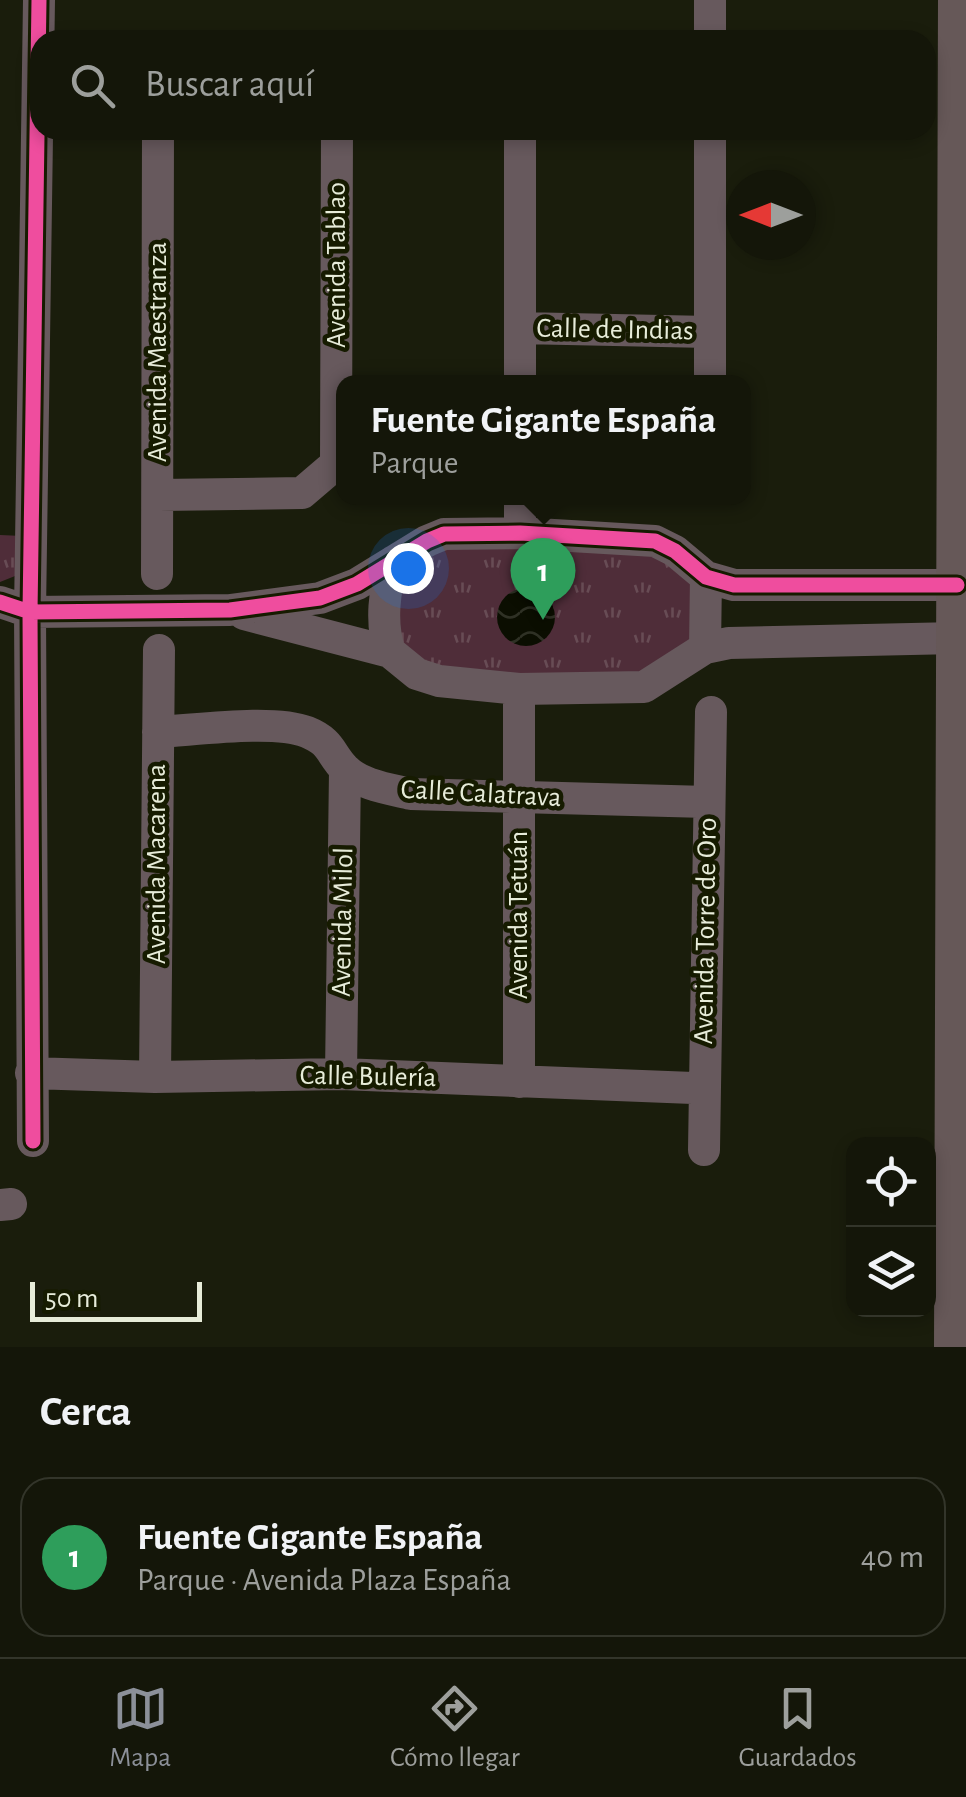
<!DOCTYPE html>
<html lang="es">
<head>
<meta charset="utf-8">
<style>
	:root { --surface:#141609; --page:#212317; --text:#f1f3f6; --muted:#9d9f9c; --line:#33352a; --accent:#8c9099 }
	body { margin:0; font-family:"Alegreya Sans",sans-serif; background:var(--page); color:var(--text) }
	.controls { position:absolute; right:30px; bottom:30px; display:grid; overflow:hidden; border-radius:20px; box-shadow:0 5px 15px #0003 }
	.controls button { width:90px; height:90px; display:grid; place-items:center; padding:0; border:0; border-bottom:2px solid var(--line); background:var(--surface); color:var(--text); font:50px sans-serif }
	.compass { position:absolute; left:726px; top:170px; width:90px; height:90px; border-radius:50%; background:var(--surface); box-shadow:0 5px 15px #0003; rotate:270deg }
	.scale { position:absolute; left:30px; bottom:25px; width:172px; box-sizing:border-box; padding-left:10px; border:5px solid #e7ecd9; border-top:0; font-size:28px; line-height:35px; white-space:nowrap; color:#e7ecd9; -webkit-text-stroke:8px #161b00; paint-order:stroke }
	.you { position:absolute; left:408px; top:568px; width:35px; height:35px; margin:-25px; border:8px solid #fff; border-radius:50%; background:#1a73e8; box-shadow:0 0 0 15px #1a73e833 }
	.badge { display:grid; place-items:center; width:65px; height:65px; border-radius:50%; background:var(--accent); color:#fff; font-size:32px; font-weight:700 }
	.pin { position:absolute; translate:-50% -82px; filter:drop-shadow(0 2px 5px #0008) }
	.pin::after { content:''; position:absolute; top:52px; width:35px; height:30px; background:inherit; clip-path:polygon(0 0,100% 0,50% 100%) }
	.popup { position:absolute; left:336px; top:375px; width:415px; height:130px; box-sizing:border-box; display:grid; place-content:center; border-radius:20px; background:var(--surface); filter:drop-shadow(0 2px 8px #0005); font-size:32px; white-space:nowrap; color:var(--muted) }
	.popup b { font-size:38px; color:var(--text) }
	.popup::after { content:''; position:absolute; left:50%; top:100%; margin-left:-20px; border:20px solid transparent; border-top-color:var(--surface) }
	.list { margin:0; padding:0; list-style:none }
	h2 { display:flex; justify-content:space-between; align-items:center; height:130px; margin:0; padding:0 40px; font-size:42px }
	h2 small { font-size:32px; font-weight:400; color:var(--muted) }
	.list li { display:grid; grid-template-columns:65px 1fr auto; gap:30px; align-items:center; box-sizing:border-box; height:160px; margin:0 20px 20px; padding:0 20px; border:2px solid var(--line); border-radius:30px }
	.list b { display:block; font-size:38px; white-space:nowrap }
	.list p { margin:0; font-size:32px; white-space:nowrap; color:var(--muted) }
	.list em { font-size:32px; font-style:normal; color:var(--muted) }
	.icon { flex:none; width:55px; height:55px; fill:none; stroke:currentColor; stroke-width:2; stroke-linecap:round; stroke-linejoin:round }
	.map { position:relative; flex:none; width:966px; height:1347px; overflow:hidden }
	.search { position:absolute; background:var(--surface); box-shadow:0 5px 15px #0003; left:30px; right:30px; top:30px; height:110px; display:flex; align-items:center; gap:25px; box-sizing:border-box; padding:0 35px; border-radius:30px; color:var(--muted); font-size:38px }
	.sheet { height:310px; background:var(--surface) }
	nav { display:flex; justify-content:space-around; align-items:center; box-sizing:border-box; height:140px; border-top:2px solid var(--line); background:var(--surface); font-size:28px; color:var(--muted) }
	nav a { display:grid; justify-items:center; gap:5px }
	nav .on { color:var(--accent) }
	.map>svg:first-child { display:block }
</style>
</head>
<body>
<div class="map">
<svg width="966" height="1347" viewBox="0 0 966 1347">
	<defs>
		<pattern id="grass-tufts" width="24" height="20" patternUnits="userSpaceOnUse" patternTransform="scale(2.5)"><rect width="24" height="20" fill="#4f2d39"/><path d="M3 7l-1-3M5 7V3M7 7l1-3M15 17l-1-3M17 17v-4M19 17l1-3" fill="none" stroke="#684c55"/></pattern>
		<pattern id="water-waves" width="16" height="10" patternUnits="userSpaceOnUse" patternTransform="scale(2.5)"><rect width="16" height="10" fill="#0b0e01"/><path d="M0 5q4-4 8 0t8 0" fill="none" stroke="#2f3125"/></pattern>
	</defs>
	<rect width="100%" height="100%" fill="#1a1d0c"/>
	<path fill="url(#grass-tufts)" d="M 0,535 L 22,536 L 15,576 L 0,582 Z
		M 445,543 L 646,546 L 694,583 L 697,611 L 688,646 L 630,681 L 448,674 L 403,655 L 395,580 Z"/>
	<path fill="url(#water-waves)" d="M497 617a29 29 0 1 1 58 0a29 29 0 1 1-58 0Z"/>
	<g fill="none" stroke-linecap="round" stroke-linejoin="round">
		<path stroke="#67595d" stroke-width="32" d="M 710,40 L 710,0
			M 520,130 L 520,382
			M 710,130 L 710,382
			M 520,328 L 709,332
			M 336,461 L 337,130
			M 159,495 L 302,493 L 343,458
			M 520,498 L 520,533
			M 157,574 L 158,130
			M 0,602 L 30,612 L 230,610 L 320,598 L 357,584 L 427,541 L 444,534 L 520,533 L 655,541 L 675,551 L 706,577 L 734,585 L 957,585
			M 244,614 L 390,652 L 417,674 L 439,681 L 519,689 L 644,687 L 705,648 L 729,643 L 957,638
			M 705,648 L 706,577
			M 390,652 C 380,624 384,588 394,561
			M 158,732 C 196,730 274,719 307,732 C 332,742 330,754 345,769 C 360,785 390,789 411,794 L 707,802
			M 31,1073 L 155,1077 L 341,1074 L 693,1088 L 703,1084
			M 341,1074 L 345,770
			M 155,1077 L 159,650
			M 519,1082 L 519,689
			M 33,1141 L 30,612 L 39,0
			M 704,1150 L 711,712
			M 0,1205 L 11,1204"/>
		<path stroke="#665858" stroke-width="40" d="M 954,1347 L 958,0"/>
		<defs>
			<path id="cycleway" d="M 0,602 L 30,612 L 230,610 L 320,598 L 357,584 L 427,541 L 444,534 L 520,533 L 655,541 L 675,551 L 706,577 L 734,585 L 957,585
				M 33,1141 L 30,612 L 39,0"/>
		</defs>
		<use href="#cycleway" stroke="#161b00" stroke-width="21"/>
		<use href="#cycleway" stroke="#ef4d9e" stroke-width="15"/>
	</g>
	<g text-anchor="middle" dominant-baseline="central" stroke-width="9" stroke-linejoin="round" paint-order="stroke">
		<g font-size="28" fill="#e7ecd9" stroke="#161b00">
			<text transform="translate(337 265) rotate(-90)">Avenida Tablao</text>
			<text transform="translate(615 330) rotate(1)">Calle de Indias</text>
			<text transform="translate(158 352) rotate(-90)">Avenida Maestranza</text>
			<text transform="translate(481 794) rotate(3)">Calle Calatrava</text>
			<text transform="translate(157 864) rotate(-90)">Avenida Macarena</text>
			<text transform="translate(519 915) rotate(-90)">Avenida Tetuán</text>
			<text transform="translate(343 922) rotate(-89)">Avenida Milol</text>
			<text transform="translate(706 931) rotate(-89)">Avenida Torre de Oro</text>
			<text transform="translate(368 1077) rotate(1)">Calle Bulería</text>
		</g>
	</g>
</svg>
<div class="controls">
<button><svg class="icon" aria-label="locate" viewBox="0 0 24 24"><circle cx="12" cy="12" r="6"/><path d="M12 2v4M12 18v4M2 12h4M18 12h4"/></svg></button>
<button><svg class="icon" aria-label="layers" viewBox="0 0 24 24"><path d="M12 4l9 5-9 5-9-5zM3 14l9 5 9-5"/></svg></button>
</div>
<svg class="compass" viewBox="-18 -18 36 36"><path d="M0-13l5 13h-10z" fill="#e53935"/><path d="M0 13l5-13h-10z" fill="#9d9f9c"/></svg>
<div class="scale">50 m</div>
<div class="you"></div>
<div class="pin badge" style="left:543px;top:620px;background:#2e9e5b">1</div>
<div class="popup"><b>Fuente Gigante España</b>Parque</div>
<div class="search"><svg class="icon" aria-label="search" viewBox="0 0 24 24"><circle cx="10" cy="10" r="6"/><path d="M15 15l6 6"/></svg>Buscar aquí</div>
</div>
<section class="sheet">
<h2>Cerca<small></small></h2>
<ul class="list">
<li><span class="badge" style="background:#2e9e5b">1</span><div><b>Fuente Gigante España</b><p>Parque · Avenida Plaza España</p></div><em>40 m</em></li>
</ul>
</section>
<nav>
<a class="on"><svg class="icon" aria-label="map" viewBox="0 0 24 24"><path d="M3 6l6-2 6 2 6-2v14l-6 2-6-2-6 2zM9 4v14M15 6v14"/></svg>Mapa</a>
<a><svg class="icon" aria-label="directions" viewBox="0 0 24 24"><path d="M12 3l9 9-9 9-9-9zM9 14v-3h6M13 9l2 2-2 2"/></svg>Cómo llegar</a>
<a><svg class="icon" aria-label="saved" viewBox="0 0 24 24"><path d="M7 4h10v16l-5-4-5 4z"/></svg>Guardados</a>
</nav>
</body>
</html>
